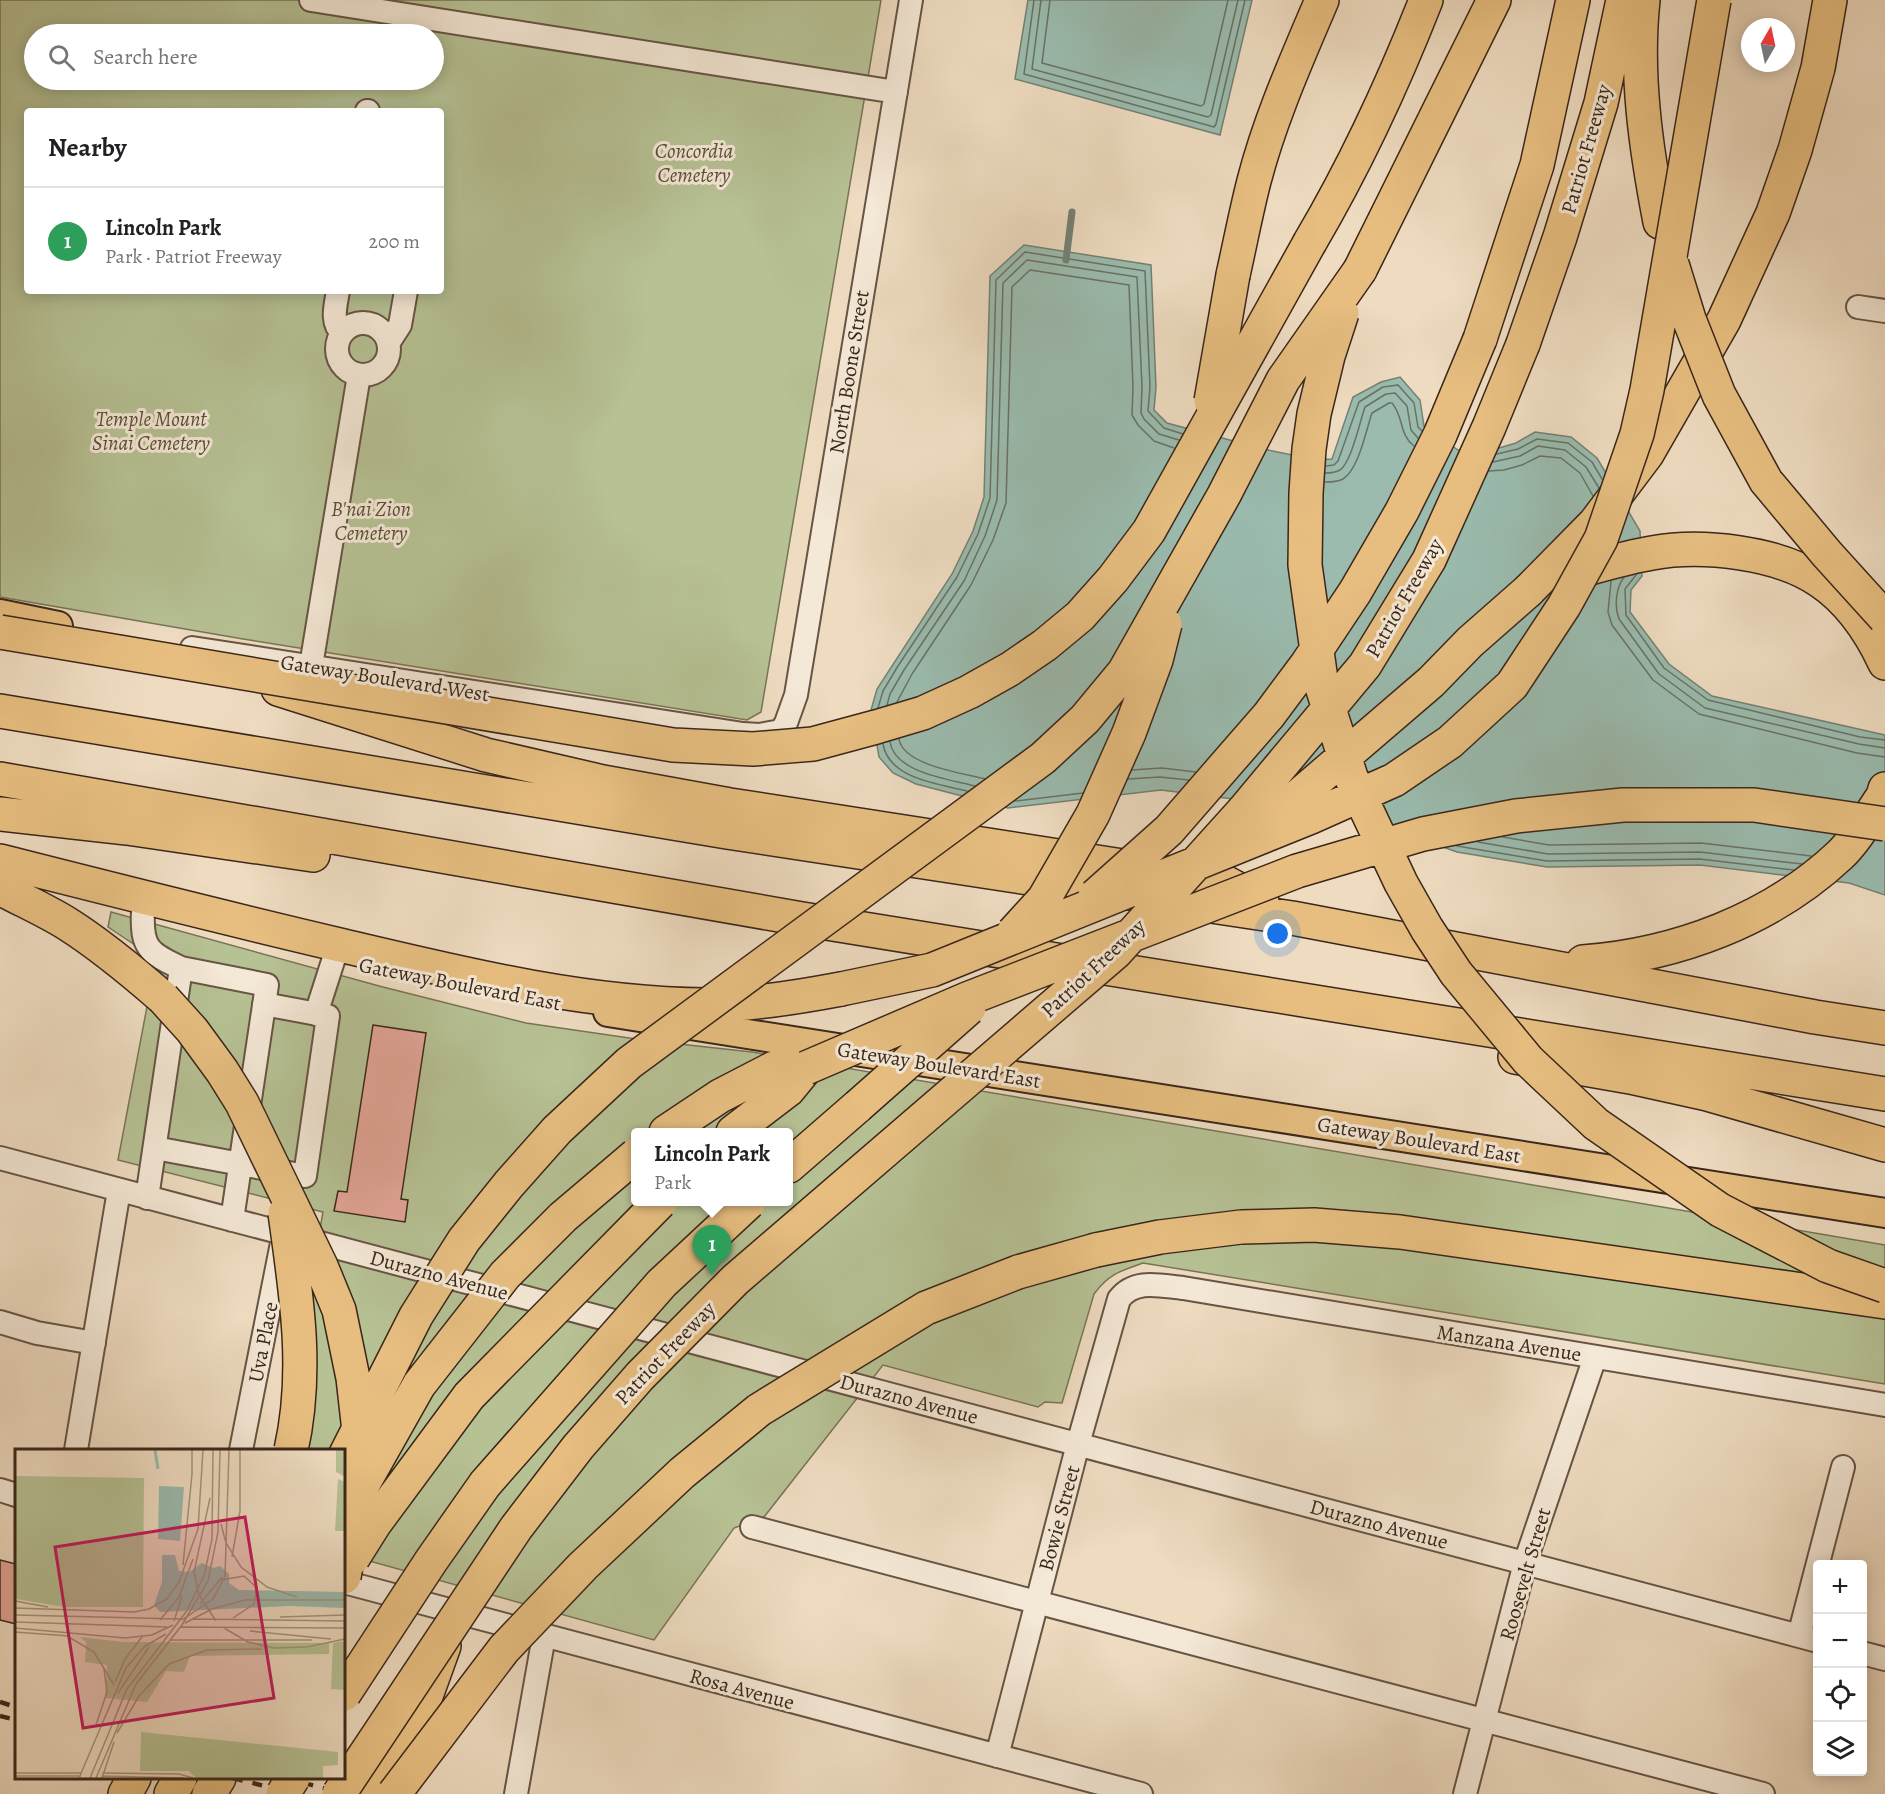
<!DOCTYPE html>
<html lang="en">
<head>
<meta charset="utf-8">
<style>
	:root { --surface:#fff; --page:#f2f2f2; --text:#202124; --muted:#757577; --line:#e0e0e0; --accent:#111827 }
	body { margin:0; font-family:Alegreya,serif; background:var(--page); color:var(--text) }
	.controls { position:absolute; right:18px; bottom:18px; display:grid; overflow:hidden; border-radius:6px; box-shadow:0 3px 15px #0003 }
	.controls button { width:54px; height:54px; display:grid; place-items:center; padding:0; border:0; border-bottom:2px solid var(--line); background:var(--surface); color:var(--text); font:30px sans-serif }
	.compass { position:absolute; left:1741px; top:18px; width:54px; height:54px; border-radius:50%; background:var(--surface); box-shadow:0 3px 15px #0003; rotate:9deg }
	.you { position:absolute; left:1278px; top:934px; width:21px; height:21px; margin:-15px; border:4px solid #fff; border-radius:50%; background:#1a73e8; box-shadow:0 0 0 9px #1a73e833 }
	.badge { display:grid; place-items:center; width:39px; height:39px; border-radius:50%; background:var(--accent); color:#fff; font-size:20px; font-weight:700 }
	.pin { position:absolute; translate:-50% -50px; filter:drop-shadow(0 2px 3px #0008) }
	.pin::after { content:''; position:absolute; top:32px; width:21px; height:18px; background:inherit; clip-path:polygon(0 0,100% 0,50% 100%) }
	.popup { position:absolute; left:631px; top:1128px; width:162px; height:78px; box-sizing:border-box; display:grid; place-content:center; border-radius:6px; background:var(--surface); filter:drop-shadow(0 2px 4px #0005); font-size:20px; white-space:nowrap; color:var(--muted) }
	.popup b { font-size:22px; color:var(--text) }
	.popup::after { content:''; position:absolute; left:50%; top:100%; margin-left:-12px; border:12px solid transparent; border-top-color:var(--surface) }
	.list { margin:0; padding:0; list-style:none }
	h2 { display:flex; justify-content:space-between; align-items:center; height:78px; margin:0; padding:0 24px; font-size:26px }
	h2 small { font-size:20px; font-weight:400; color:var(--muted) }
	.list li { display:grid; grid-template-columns:39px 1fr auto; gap:18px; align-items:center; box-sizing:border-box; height:108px; padding:0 24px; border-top:2px solid var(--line) }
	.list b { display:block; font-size:22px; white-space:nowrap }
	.list p { margin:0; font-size:20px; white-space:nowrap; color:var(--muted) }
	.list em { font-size:20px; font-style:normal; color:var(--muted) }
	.icon { flex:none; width:33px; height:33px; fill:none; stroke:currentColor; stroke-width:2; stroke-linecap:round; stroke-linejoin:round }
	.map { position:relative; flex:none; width:1885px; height:1794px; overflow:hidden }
	.search { position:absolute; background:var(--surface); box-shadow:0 3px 15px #0003; left:24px; top:24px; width:420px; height:66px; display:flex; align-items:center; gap:15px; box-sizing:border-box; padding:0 21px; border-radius:33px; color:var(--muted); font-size:22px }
	.panel { position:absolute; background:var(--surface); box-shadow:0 3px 15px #0003; left:24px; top:108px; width:420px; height:186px; border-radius:6px }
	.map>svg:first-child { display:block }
</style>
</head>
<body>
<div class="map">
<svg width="1885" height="1794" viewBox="0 0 1885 1794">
	<rect width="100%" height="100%" fill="#eedbc0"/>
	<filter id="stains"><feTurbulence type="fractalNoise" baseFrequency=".00333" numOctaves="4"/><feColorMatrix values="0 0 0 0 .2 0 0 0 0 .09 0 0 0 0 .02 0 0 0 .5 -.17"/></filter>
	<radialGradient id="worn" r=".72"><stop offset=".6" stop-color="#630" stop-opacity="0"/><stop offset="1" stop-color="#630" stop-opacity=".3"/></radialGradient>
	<path fill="#b6c194" stroke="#787457" stroke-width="1.5" fill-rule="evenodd" d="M 0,0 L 881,0 L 761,712 L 747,720 L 243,639 L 0,597 ZM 34,34 L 434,34 L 434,80 L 34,80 ZM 27,111 L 441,111 L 441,291 L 27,291 Z
		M 111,912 L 379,986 L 526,1023 L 643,1040 L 752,1052 L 1885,1245 L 1885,1384 L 1143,1263 C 1120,1271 1109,1274 1094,1294 L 1062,1403 L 1045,1402 L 1038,1407 L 883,1365 L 764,1517 L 734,1528 L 654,1640 L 344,1554 L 344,1450 L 280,1450 L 323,1212 L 118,1160 L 156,959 L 108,927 ZM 636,1132 L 789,1132 L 789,1202 L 636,1202 Z"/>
	<path fill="#9abbae" stroke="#748073" stroke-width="1.5" d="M 1028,0 L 1252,0 L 1220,135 L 1015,79 Z
		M 1024,245 L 1151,265 L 1156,387 L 1154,410 L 1167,423 L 1263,449 L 1317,460 L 1332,459 L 1353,397 L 1381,382 L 1400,377 L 1420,400 L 1424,426 L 1458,450 L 1499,448 L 1516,443 L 1535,432 L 1571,437 L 1597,458 L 1640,531 L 1642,576 L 1631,590 L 1630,612 L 1669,664 L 1712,696 L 1885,735 L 1885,895 L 1849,883 L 1700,865 L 1547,867 L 1457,852 L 1347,813 L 1161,790 L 1008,808 L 916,784 L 893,773 L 879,757 L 871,710 L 877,689 L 952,574 L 973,531 L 984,497 L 990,276 Z"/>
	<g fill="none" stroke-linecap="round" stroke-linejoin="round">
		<path stroke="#6a7164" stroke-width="1.5" d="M 1034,0 L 1024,74 L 1214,127 L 1216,124 L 1245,0
			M 1041,0 L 1032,69 L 1208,117 L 1211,115 L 1238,0
			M 1050,0 L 1042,63 L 1201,106 L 1204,104 L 1228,0
			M 1497,454 L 1518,449 L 1537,439 L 1568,443 L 1592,462 L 1602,479
			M 1493,462 L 1520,456 L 1538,446 L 1565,450 L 1586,467 L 1599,488
			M 1326,466 L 1334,465 L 1338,461 L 1359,402 L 1383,387 L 1398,385 L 1414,403 L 1418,427 L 1422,431
			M 1489,471 L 1504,470 L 1522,465 L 1540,456 L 1561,458 L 1580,473 L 1593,496
			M 1325,473 C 1330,473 1335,473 1340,470 C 1351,463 1360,421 1365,407 L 1386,394 L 1395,393 L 1407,406 L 1411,430 L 1418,438
			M 1325,482 C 1331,482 1338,482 1343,479 C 1359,469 1366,430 1372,413 L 1389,403 L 1392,403 C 1404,417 1399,435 1414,446
			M 1636,575 L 1625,589 L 1626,615 L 1664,668 L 1708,700 L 1860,737 L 1885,740
			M 1624,577 C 1616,588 1614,606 1619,619 L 1659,674 L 1705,708 L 1859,744 L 1885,748
			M 1611,581 L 1608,612 L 1612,625 L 1653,680 L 1699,714 L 1857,753 L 1885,757
			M 897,702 L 912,674 L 971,585 L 993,540 L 1006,503 L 1012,287 L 1030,270 L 1129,285 L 1133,387 L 1132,415 L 1138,425 L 1154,441 L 1174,448
			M 887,705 L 890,694 L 904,670 L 964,581 L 985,536 L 997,500 L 1003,283 L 1027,260 L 1137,277 L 1142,387 L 1141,413 L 1144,419 L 1159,434 L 1179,440
			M 878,708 L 883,691 L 898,666 L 957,577 L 978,534 L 990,498 L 996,280 L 1025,252 L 1145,271 L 1150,387 L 1148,411 L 1164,428 L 1183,434
			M 899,739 C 903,765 962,773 985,779
			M 890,742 C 895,773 949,779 975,786
			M 883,744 C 889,779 939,784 967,791
			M 1132,770 L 1162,768 L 1196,772
			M 1128,779 L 1160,777 L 1189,780
			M 1015,801 L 1083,793
			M 1503,837 L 1549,845 L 1701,843 L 1811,856
			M 1478,842 L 1548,854 L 1700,852 L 1802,864
			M 1457,846 L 1547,861 L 1700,859 L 1793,870"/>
		<path stroke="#748073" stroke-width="7" d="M 1066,260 L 1072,212"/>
	</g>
	<path fill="#e3a598" stroke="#3a271a" stroke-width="1.5" d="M 373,1025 L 426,1033 L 401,1199 L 408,1200 L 405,1222 L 334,1211 L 338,1191 L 347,1192 Z
		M 0,1560 L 16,1564 L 16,1624 L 0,1620 Z"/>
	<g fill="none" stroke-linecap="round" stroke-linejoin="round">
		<defs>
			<path id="minor" d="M 311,0 L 896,92
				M 367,111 L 368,111
				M 338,291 C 336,304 330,323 342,332
				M 1858,307 L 1885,311
				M337 349a26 26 0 1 1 52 0a26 26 0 1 1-52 0Z
				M 389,342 L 400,325 L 406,291
				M 192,648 L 743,734 L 759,735 L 781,731 L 786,723 L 796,695 L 911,0
				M 311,666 L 359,375
				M 143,911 C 141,948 149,953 181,968
				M 316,1014 L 334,958
				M 155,1148 L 305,1176 L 328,1016 L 264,1004
				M 0,1158 L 1818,1641
				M 147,1198 L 181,968 L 267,985 L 232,1220
				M 0,1322 L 37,1333 L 94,1343
				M 76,1450 L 119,1190
				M 241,1450 L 282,1243
				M 0,1490 L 16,1495
				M 752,1527 L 1763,1794
				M 344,1582 L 1141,1794
				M 1799,1636 L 1843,1467
				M 1862,1653 L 1885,1659
				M 997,1756 L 1078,1444 L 1119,1299 C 1135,1278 1161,1286 1183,1288 L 1885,1405
				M 516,1794 L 544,1636
				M 1465,1794 L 1525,1563 L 1595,1357"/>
			<path id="major" d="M 0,614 L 58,626
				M 608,1012 L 1885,1213"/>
			<path id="highway" d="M 1643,0 C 1635,74 1646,149 1660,222
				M 1310,242 C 1356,164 1393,84 1426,0
				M 1360,270 L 1494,0
				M 1233,275 C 1240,244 1246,212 1254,181 C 1270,119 1297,59 1322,0
				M 1480,339 L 1537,165 L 1573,0
				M 1523,344 L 1560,237 L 1601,103 L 1623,0
				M 1563,575 C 1592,568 1622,558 1652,553 C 1701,544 1778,552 1820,581 C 1850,601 1870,631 1885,663
				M 1528,591 L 1595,523 L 1647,454 L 1724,320 L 1773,213 L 1795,150 L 1818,68 L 1830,0
				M 278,689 L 486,755 L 603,782 L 730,805 L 1225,882 L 1262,902
				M 0,711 L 727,832 L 1127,893
				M 0,779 L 802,919 L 1885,1094
				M 0,814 L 127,828 L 313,855
				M 0,861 C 114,890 229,919 344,946 C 463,974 583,1004 706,1005 C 749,1005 799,997 841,989
				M 0,888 C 22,900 45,910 66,923 C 101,945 132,971 163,998
				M 1198,904 L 1292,918 L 1815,1017 L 1885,1028
				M 1583,962 C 1676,955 1771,920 1840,855 C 1856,840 1870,815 1883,796 L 1885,789
				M 1515,1057 L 1630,1077 L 1707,1094 L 1885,1145
				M 666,1132 L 720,1096 L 774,1068 L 806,1068
				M 733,1132 L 788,1090 L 806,1068
				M 789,1166 L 858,1106
				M 1096,1250 L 1160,1237 L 1241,1227 L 1314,1225 L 1400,1232 L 1885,1302
				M 125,1794 L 134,1778
				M 171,1794 L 180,1778
				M 209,1794 L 219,1778
				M 371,1794 L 426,1696 L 444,1646"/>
		</defs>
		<use href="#minor" stroke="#675444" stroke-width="26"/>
		<use href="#major" stroke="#3a271a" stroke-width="32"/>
		<use href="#highway" stroke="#3a271a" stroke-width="36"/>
		<use href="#minor" stroke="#f4e8d6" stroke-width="22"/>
		<use href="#major" stroke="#e7be80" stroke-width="28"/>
		<use href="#highway" stroke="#e7be80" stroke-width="33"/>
		<path stroke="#3a271a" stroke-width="4.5" stroke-dasharray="10 10" stroke-linecap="butt" d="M 0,1702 L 16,1707
			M 0,1716 L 16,1720
			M 233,1778 L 296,1794
			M 284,1778 L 347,1794"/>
		<defs>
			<path id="highway-bridge" d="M 1672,264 L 1689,319 L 1719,395 L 1766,481 L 1827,554 L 1885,618
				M 1342,313 L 1328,356 L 1314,414 L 1309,449 L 1306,493 L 1305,565 L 1322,687 L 1351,777 L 1401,883 L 1427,929 L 1456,973 L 1528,1060 L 1596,1124 L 1720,1210 L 1828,1266 L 1885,1286
				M 1211,401 L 1233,275
				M 0,632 L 673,745 L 753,749 L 813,744 L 876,727 L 923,713 L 969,692 L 1010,669 L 1045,645 L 1080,616 L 1113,579 L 1149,531 L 1310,242
				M 1261,828 L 1431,682 L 1470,642 L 1528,591
				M 1095,896 L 1169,830 L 1269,715 L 1307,664 L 1355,592 L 1402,511 L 1440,435 L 1480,339
				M 1013,933 L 1044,899 L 1093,814 L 1129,733 L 1156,660 L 1165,624
				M 841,989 L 932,970 L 1311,817 L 1394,780 L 1450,742 L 1512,685 L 1564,606 L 1601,539 L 1637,434 L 1647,390 L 1714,0
				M 163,998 L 192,1030 L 222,1071 L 242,1103 L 321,1266 L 339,1310 L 353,1378 L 361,1449 L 353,1526 L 344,1577
				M 806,1068 L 967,999 L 1297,871 L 1423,834 L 1516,816 L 1623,805 L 1754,805 L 1885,824
				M 858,1106 L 969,1008
				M 285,1213 C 296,1293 309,1370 291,1450
				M 344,1458 L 416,1316 L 464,1240 L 509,1184 L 557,1130 L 629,1063 L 1043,758 L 1085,719 L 1124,672 L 1224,495 L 1283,380 L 1360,270
				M 362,1486 L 419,1385 L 505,1275 L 563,1217 L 636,1155
				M 353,1558 L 375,1523 L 469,1396 L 660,1202
				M 344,1694 L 431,1561 L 485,1484 L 662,1283 L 749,1202
				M 283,1794 L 293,1778
				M 339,1794 L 516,1528 L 578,1447 L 640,1376 L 735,1280 L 1116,952 L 1244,810 L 1365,665 L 1429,560 L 1489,427 L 1523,344
				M 394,1794 L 504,1649 L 583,1566 L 682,1473 L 759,1410 L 926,1308 L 1018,1272 L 1096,1250"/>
		</defs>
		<use href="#highway-bridge" stroke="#3a271a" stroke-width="36" stroke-linecap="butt"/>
		<use href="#highway-bridge" stroke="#e7be80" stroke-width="33"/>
	</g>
	<g text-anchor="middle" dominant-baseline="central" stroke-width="6" stroke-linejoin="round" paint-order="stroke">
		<g font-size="21" fill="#3a271a" stroke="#f4e8d6">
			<text transform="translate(1586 149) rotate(-74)">Patriot Freeway</text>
			<text transform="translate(849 372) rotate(-81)">North Boone Street</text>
			<text transform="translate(1404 598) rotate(-60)">Patriot Freeway</text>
			<text transform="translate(385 678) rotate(9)">Gateway Boulevard West</text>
			<text transform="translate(1093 968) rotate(-43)">Patriot Freeway</text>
			<text transform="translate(460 984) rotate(11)">Gateway Boulevard East</text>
			<text transform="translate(939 1065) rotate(9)">Gateway Boulevard East</text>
			<text transform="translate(1419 1140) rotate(9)">Gateway Boulevard East</text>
			<text transform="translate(439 1275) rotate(15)">Durazno Avenue</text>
			<text transform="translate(263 1342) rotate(-79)">Uva Place</text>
			<text transform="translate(1509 1343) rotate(9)">Manzana Avenue</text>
			<text transform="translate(665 1353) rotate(-46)">Patriot Freeway</text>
			<text transform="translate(909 1399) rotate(15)">Durazno Avenue</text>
			<text transform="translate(1059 1518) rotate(-75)">Bowie Street</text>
			<text transform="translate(1379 1524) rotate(15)">Durazno Avenue</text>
			<text transform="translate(1525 1574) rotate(-74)">Roosevelt Street</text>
			<text transform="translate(742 1689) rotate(15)">Rosa Avenue</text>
		</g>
		<g font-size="21" font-style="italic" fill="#594e38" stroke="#f4e8d6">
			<text x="694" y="151">Concordia<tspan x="694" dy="24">Cemetery</tspan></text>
			<text x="151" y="419">Temple Mount<tspan x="151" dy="24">Sinai Cemetery</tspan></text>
			<text x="371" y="509">B'nai Zion<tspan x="371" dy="24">Cemetery</tspan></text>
		</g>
	</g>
	<g transform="translate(15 1449)">
		<rect width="330" height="330" fill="#eedbc0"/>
		<path d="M 321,1 L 330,1 L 330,28 L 321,23 ZM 0,27 L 129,29 L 128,158 L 49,158 L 1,150 ZM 323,30 L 330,33 L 330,82 L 320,82 ZM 65,188 L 109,193 L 314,194 L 314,205 L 175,207 L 169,223 L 151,222 L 132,253 L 90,249 L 92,216 L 70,213 L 71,193 ZM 330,192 L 330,241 L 316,240 L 318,194 ZM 126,283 L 323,303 L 323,316 L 308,317 L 308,329 L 181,329 L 174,322 L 125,322 Z" fill="#b6c194"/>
		<path d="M 144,37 L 169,38 L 165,92 L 143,90 ZM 147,106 L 160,106 L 164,122 L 174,123 L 187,114 L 198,119 L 205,117 L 214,125 L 214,134 L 224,141 L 330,143 L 330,159 L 274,157 L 145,163 L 139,156 L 147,133 Z" fill="#9abbae"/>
		<path fill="none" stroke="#9abbae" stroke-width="3" d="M 140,1 L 143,20"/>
		<path fill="none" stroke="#a6937e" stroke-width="1.5" d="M 177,25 L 177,1M 195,49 L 179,123 L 184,146 L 201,172M 225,62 L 225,1M 206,75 L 211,94 L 226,118 L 252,138 L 282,148M 217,108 L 225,62M 168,116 L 177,25M 206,131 L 229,127 L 242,139 L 239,155 L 218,169M 0,152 L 33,158M 185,155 L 207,128M 0,159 L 119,163 L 134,160 L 152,150 L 164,133 L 183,80 L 188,1M 0,166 L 167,170M 265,168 L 330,166M 177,170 L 330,172M 145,171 L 164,148 L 178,110M 167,171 L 198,150 L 210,127 L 214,1M 159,172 L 167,147M 0,173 L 152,178M 170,174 L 197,160 L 230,151 L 330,151M 165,178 L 330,179M 0,179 L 110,189 L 137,186 L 158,176M 209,179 L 233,193 L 259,199 L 292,198 L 330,190M 235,182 L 316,190M 0,183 L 54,187M 52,187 L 79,203 L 99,236M 156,191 L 297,191M 100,233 L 110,210 L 127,188M 103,244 L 134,198M 81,276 L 92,243 L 89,220M 102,284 L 124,247 L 154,215 L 192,201 L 246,200M 0,324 L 66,324M 87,324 L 164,325 L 178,329M 0,327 L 66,327M 87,327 L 169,329M 64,329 L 111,219 L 130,197 L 151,185M 75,329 L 112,240 L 171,163 L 189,127 L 197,90 L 198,1M 81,329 L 121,235 L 167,176 L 193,132 L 203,83 L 205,1M 87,329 L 99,293"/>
		<path fill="#c2185b" fill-opacity="0.15" stroke="#c2185b" stroke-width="3" d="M 230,68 L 259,249 L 68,279 L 40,98 Z"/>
		<rect width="330" height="330" fill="none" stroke="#3a271a" stroke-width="3"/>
	</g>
	<rect width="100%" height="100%" filter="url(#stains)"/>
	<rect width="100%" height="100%" fill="url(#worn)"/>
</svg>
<div class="controls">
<button>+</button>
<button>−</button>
<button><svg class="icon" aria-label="locate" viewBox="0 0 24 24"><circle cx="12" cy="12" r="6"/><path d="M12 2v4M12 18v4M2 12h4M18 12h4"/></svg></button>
<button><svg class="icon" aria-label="layers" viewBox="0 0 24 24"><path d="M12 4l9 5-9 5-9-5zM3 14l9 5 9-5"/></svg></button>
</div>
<svg class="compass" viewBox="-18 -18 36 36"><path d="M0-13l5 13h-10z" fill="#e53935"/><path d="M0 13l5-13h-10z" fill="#757577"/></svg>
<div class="you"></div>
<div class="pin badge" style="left:712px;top:1275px;background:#2e9e5b">1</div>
<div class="popup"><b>Lincoln Park</b>Park</div>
<div class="search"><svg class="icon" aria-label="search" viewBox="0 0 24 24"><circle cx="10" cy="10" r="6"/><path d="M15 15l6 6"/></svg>Search here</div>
<section class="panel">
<h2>Nearby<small></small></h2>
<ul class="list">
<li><span class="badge" style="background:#2e9e5b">1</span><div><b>Lincoln Park</b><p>Park · Patriot Freeway</p></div><em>200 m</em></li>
</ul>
</section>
</div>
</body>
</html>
